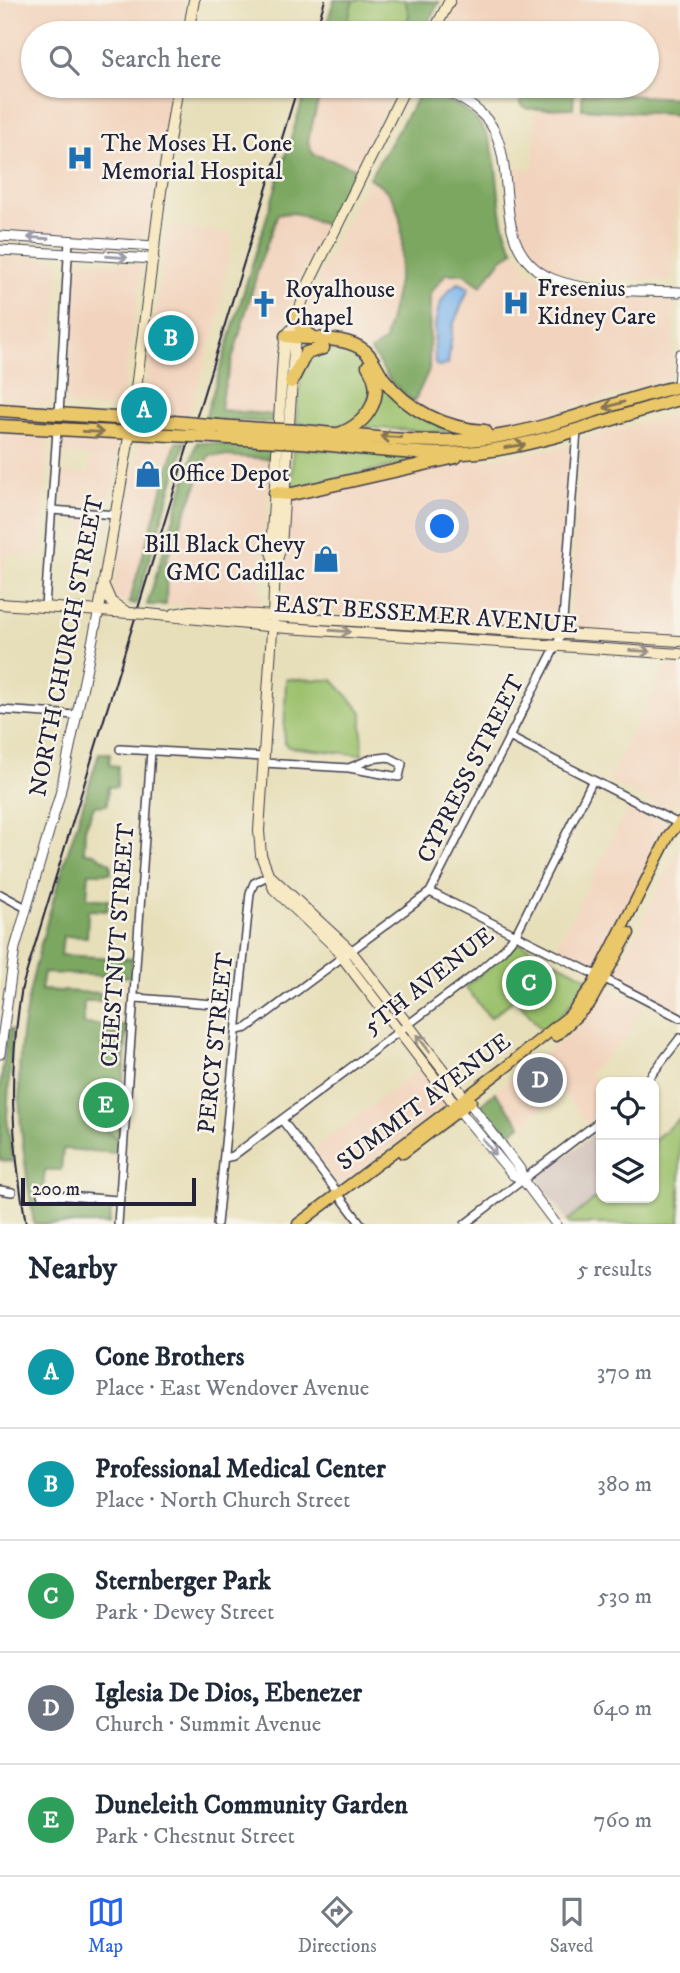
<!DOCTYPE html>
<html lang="en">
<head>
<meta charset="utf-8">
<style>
	:root { --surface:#fff; --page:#f6f6f7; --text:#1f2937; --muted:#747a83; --line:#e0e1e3; --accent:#2563eb }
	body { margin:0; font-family:"IM FELL DW Pica",serif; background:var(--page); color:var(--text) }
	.controls { position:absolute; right:21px; bottom:21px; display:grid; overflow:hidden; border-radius:14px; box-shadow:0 2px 5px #0004 }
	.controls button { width:63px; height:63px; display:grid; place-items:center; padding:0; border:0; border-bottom:2px solid var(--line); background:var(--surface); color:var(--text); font:35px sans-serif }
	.scale { position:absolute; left:21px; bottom:18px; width:175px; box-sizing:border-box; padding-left:7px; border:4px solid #22223b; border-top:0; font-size:19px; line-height:24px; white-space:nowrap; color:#22223b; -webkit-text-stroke:5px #f7f3e8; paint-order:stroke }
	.you { position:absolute; left:443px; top:527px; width:24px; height:24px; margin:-18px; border:5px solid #fff; border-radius:50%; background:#1a73e8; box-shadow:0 0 0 10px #1a73e833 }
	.badge { display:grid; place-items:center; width:46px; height:46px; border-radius:50%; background:var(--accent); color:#fff; font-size:23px; font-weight:700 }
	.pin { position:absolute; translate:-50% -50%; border:4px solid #fff; box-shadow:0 2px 7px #0006 }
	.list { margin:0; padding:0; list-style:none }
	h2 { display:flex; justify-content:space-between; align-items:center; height:91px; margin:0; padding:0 28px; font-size:30px }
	h2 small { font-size:23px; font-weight:400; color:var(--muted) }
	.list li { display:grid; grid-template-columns:46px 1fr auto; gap:21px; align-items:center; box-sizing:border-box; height:112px; padding:0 28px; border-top:2px solid var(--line) }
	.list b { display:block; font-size:26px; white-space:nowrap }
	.list p { margin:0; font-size:23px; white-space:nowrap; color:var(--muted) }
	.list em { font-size:23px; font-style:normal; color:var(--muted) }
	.icon { flex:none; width:38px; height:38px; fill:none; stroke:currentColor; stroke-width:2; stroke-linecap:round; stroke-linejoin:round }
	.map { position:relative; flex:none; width:680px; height:1224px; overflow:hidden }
	.search { position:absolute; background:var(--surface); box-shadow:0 2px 5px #0004; left:21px; right:21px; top:21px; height:77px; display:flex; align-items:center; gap:18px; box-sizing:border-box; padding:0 24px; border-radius:38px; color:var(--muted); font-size:26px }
	.sheet { height:651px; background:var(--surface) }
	nav { display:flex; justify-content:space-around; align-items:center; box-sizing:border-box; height:98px; border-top:2px solid var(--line); background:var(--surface); font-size:19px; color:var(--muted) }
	nav a { display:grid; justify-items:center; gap:4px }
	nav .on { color:var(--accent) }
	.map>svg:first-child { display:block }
</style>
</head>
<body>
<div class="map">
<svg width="680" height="1224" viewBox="0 0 680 1224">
	<rect width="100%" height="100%" fill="#f7f3e8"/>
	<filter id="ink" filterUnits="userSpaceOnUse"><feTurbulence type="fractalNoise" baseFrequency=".0143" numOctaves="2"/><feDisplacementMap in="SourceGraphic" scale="14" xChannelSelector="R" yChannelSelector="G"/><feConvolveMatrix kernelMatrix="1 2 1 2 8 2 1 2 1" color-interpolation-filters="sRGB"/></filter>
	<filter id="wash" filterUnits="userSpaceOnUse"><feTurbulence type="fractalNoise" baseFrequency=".00686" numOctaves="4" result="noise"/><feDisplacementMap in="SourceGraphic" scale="28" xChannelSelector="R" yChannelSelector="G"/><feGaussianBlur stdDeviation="1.57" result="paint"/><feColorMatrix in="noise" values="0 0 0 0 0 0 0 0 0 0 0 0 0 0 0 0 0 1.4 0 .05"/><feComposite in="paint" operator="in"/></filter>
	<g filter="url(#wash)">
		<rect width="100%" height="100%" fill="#e7dfb9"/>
		<path fill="#f2d4be" d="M 0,0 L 184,0 L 179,33 L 33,33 L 33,86 L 171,86 L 148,234 L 142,239 L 0,230 Z
			M 461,0 L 680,0 L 680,98 L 531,91 L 530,97 L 469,93 L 456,86 L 647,86 L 647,33 L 445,33 Z
			M 322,86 L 396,86 L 355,168 L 313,154 L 308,141 Z
			M 545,107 L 680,115 L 673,276 L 669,282 L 571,277 L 542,263 L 528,248 L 516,222 L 511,167 L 533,168 L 536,109 Z
			M 369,178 L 385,185 L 395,203 L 404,238 L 385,341 L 371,351 L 314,334 L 305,327 L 319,277 Z
			M 294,213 L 326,225 L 301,275 L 282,328 L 273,415 L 221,410 L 222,395 L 260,263 L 278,214 Z
			M 168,227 L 232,234 L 218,319 L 188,416 L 147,413 L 142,406 Z
			M 514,251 L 528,269 L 558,288 L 571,292 L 671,300 L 675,304 L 671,375 L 667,380 L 511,425 L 464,423 L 430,411 L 414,402 L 429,370 L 430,293 L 446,274 L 464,274 L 482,285 L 501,260 Z
			M 0,256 L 59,260 L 51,404 L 0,401 Z
			M 76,261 L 142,265 L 121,408 L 67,405 Z
			M 680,414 L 680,637 L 573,630 L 570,625 L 581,443 L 585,437 Z
			M 0,433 L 48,436 L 40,556 L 5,554 L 2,594 L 0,594 Z
			M 64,437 L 119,442 L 111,496 L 100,506 L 66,506 L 61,501 L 62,472 L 89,473 L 91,456 L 63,454 Z
			M 141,442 L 176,442 L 129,603 L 117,600 L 114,590 L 130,488 Z
			M 569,447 L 558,625 L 554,629 L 286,610 L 284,607 L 291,502 L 297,497 L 394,473 Z
			M 209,455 L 270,459 L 259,608 L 166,605 L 167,558 Z
			M 82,518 L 107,520 L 103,543 L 81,541 Z
			M 670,658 L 680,659 L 680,790 L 671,809 L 667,810 L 609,780 Z
			M 630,805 L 669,824 L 596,969 L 556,948 Z
			M 680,847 L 680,1010 L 614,977 Z
			M 608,988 L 645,1007 L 625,1039 L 589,1073 L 601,1088 L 601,1113 L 587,1124 L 563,1092 L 521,1125 L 495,1092 L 578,1027 Z
			M 420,1069 L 446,1101 L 445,1105 L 339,1185 L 313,1150 Z"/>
		<path fill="#cfc0ba" d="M 598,1131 L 601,1132 L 601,1194 L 567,1221 L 537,1178 Z"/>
		<path fill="#9bc16c" stroke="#5e7254" stroke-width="2" d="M 353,0 L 405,0 L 409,14 L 406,33 L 344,33 Z
			M 328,350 C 337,351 346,351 354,357 C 379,373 374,414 346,424 C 331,429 311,424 296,423 L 302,363 L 309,356 Z
			M 377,376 L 385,386 L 464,433 L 356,427 L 363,422 Z
			M 293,448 L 441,456 L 292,488 Z
			M 286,679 L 333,680 L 362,712 L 362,755 L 288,747 L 284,742 Z
			M 518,942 L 590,979 L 565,1011 L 542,1031 L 516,998 L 490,1018 L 465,987 Z
			M 123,1082 L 118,1140 L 90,1116 L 92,1094 Z
			M 680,1118 L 680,1224 L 570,1224 L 567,1221 L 601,1194 L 601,1198 L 654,1198 L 654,1140 Z"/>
		<path fill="#7ca760" stroke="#4f644e" stroke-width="2" d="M 334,0 L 353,0 L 344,33 L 324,33 Z
			M 405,0 L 439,2 L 423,33 L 406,33 L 409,14 Z
			M 307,86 L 322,86 L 308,141 L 313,154 L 355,168 L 326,225 L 294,213 L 278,214 L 260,263 L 222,395 L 221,410 L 273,415 L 272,423 L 205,418 Z
			M 530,91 L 574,93 L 573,108 L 527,109 L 521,104 L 521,96 L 529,97 Z
			M 421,92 C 431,90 437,96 446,100 C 519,130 483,196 514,251 L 501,260 L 481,286 L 464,274 L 446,274 L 430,293 L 429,370 L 414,402 L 392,383 L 371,351 L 385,341 C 394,293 426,204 369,178 Z
			M 582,93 L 680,98 L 680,115 L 582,109 Z
			M 176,442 L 185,442 L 136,604 L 129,603 Z
			M 197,442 L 270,447 L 270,459 L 209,455 L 167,558 L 166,605 L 147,605 Z
			M 99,753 L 110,753 L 109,765 L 118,766 L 117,787 L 108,787 L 107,805 L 94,806 L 85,829 L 84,852 L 94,853 L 111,864 L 111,873 L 89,873 L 87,898 L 108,900 L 107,911 L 88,910 L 87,937 L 63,936 L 61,955 L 132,959 L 131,977 L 44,973 L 41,990 L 100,993 L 100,1001 L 84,1001 L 83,1024 L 127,1026 L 123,1082 L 93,1094 L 90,1116 L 118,1140 L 117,1153 L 63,1149 L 61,1170 L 45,1170 L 43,1190 L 38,1190 L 40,1198 L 112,1203 L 109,1224 L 34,1224 C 24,1159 13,1093 23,1027 C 38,934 72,843 99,753 Z
			M 8,1029 L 12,1030 L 7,1117 L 13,1162 L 0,1160 L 0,1089 Z
			M 495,1092 L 521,1125 L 504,1138 L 480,1106 Z"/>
		<path fill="#7ab4eb" stroke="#4e6b93" stroke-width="2" d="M 459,283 L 469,288 L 453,325 L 448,364 L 440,367 L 435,364 C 434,336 431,298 459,283 Z"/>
	</g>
	<g filter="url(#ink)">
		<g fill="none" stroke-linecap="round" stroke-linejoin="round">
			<defs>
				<path id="minor" d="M 59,414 L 69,240
					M 52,510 L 116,515
					M 45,607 L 57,430
					M 0,710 L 76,715
					M 509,737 L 679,824
					M 120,749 L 264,757
					M 388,757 L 402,764 L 399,777 L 349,768 L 371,759 Z
					M 264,763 L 349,768
					M 430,892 L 598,976
					M 0,894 L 26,908
					M 605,979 L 680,1018
					M 136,998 L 239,1006
					M 237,1030 L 247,1028 L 430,892 L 562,634 L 577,430
					M 646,1082 L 680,1038
					M 282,1120 L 338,1193
					M 224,1158 L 233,1156 L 478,972 L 503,950 L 516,934 L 593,780
					M 0,1190 L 12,1192
					M 41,1194 L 118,1200
					M 342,1199 L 361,1224
					M 118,1224 L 151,751
					M 217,1224 L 250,893 L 254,883 L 269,875
					M 465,1224 L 601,1120"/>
				<path id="tertiary" d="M 438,86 C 459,98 484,109 495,132 C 517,180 491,253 553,279 C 591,294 640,290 680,292
					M 0,236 L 155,246
					M 0,250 L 154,259
					M 678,387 L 680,354
					M 0,1054 L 15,948 L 60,794 L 99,610
					M 469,1102 L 520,1169 L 523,1180
					M 459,1110 L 513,1175 L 523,1180 L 556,1224"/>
				<path id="secondary" d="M 188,33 L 194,0
					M 433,33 L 450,0
					M 294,326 L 286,336 L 283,355 L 271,551 L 275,567 L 273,616 L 259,831 L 261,855 L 274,889 L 333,945 L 459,1110
					M 275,566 L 281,547 L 296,319 L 309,283 L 406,86
					M 104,586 L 111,602 L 125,611
					M 0,604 L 129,613
					M 99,610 L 132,420 L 161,191 L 178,86
					M 148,614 L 287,628 L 680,654
					M 174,614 L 191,611 L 680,641
					M 269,875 L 350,950 L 468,1102"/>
				<path id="primary" d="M 556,1036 L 590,1003 L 629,933
					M 403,1153 L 471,1101
					M 298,1224 L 506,1067 L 569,1016 L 593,985 L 669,835 L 680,822"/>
				<path id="trunk" d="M 297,315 L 301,329 L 314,338
					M 286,336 C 310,340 345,335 365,351 C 373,358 377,369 383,378 C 407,410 445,429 485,431
					M 291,382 L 306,353 L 323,348
					M 0,410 L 174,422
					M 0,426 L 171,435
					M 219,426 L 261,429
					M 302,431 C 361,436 435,447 494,437 C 558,427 617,400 680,386
					M 339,434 C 368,423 387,395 368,366
					M 214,437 L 260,440
					M 301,442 C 359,447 420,458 478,452 C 547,444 613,417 680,399
					M 275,493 L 292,494 L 456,457"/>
			</defs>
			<use href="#minor" stroke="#403e4e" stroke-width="10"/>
			<use href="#tertiary" stroke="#403e4e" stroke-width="11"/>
			<use href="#secondary" stroke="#403e4e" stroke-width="12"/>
			<use href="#primary" stroke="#403e4e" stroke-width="13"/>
			<use href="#trunk" stroke="#403e4e" stroke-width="15"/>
			<use href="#minor" stroke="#fff" stroke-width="7"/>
			<use href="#tertiary" stroke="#fff" stroke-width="9"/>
			<use href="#secondary" stroke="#f7e9c3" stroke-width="10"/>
			<use href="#primary" stroke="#eac769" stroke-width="10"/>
			<use href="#trunk" stroke="#eac769" stroke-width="12"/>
			<path stroke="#22223b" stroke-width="2" d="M 315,33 L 325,0
				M 26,1224 C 11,1141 8,1070 22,987 L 298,86"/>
			<defs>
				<path id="secondary-bridge" d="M 129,613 L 148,614"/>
				<path id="trunk-bridge" d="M 174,422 L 219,426
					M 261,429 L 302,431
					M 171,435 L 214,437
					M 260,440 L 301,442"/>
			</defs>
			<use href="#secondary-bridge" stroke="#403e4e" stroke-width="12" stroke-linecap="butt"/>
			<use href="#trunk-bridge" stroke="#403e4e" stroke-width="15" stroke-linecap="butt"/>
			<use href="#secondary-bridge" stroke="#f7e9c3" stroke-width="10"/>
			<use href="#trunk-bridge" stroke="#eac769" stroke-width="12"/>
		</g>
		<defs><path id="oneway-shaft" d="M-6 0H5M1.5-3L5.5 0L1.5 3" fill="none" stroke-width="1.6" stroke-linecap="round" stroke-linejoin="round" transform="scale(1.75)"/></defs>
		<g stroke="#9c9ca7">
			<use href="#oneway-shaft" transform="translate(38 238) rotate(-176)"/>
			<use href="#oneway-shaft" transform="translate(117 257) rotate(4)"/>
			<use href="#oneway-shaft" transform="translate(489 1147) rotate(50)"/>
		</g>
		<g stroke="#867452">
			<use href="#oneway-shaft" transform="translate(614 405) rotate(163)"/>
			<use href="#oneway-shaft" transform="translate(93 432) rotate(3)"/>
			<use href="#oneway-shaft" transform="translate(391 437) rotate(-177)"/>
			<use href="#oneway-shaft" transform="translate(515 446) rotate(-9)"/>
		</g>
		<g stroke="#978f86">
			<use href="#oneway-shaft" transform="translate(340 631) rotate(4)"/>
			<use href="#oneway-shaft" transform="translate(640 651) rotate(3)"/>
			<use href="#oneway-shaft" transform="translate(423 1043) rotate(-128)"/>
		</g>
	</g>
	<defs>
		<symbol id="hospital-bare" viewBox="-9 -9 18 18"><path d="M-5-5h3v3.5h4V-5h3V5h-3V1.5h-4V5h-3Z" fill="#1f6fb2" stroke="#f7f3e8" stroke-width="2.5" paint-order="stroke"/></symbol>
		<symbol id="church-bare" viewBox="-9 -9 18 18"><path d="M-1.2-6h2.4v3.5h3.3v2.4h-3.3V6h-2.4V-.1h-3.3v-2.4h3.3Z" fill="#1f6fb2" stroke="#f7f3e8" stroke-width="2.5" paint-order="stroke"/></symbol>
		<symbol id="shop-bare" viewBox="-9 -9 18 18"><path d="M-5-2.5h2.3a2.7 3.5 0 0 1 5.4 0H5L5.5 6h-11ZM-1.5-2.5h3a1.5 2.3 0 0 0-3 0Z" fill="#1f6fb2" stroke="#f7f3e8" stroke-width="2.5" paint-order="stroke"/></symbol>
	</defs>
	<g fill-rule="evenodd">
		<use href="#hospital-bare" x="61" y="139" width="38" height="38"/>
		<use href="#hospital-bare" x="497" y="284" width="38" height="38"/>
		<use href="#church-bare" x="245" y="285" width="38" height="38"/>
		<use href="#shop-bare" x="129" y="455" width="38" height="38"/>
		<use href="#shop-bare" x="307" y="540" width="38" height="38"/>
	</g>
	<g text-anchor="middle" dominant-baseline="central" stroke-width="5" stroke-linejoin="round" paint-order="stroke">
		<g font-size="24" fill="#22223b" stroke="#f7f3e8" text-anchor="start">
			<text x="101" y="144">The Moses H. Cone<tspan x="101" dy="28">Memorial Hospital</tspan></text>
			<text x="537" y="289">Fresenius<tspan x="537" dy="28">Kidney Care</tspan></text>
			<text x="285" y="290">Royalhouse<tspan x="285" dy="28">Chapel</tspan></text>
			<text x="169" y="474">Office Depot</text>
			<text x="305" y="545" text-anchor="end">Bill Black Chevy<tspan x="305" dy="28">GMC Cadillac</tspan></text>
		</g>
		<g font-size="24" fill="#22223b" stroke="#f7f3e8">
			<text transform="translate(426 615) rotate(4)">EAST BESSEMER AVENUE</text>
			<text transform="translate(67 646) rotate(-79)">NORTH CHURCH STREET</text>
			<text transform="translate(471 769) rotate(-63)">CYPRESS STREET</text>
			<text transform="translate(118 945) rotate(-86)">CHESTNUT STREET</text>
			<text transform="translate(429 981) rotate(-38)">5TH AVENUE</text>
			<text transform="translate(216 1043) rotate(-84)">PERCY STREET</text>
			<text transform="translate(424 1102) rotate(-37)">SUMMIT AVENUE</text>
		</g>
	</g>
</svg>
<div class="controls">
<button><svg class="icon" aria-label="locate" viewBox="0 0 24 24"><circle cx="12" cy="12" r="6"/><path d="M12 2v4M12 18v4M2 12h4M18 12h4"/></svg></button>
<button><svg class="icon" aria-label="layers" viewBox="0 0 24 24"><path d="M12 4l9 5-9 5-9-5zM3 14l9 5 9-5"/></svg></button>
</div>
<div class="scale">200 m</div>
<div class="you"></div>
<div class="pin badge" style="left:144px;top:410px;background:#0f9aa8">A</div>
<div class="pin badge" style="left:171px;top:338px;background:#0f9aa8">B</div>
<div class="pin badge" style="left:529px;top:983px;background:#2e9e5b">C</div>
<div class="pin badge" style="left:540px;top:1080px;background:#6b7280">D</div>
<div class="pin badge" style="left:106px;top:1105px;background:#2e9e5b">E</div>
<div class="search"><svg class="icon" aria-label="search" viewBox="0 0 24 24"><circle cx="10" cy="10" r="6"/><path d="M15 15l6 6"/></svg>Search here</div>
</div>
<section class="sheet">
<h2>Nearby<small>5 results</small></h2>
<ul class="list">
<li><span class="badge" style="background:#0f9aa8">A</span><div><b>Cone Brothers</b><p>Place · East Wendover Avenue</p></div><em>370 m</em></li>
<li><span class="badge" style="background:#0f9aa8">B</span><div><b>Professional Medical Center</b><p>Place · North Church Street</p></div><em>380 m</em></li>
<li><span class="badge" style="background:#2e9e5b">C</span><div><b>Sternberger Park</b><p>Park · Dewey Street</p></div><em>530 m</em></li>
<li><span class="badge" style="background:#6b7280">D</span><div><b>Iglesia De Dios, Ebenezer</b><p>Church · Summit Avenue</p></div><em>640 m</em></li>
<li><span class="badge" style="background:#2e9e5b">E</span><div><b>Duneleith Community Garden</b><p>Park · Chestnut Street</p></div><em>760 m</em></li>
</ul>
</section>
<nav>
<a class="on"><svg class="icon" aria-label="map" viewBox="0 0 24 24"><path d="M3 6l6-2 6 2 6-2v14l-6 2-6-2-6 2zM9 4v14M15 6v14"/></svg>Map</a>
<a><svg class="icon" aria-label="directions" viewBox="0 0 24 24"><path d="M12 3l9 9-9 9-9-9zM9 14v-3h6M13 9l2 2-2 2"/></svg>Directions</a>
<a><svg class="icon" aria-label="saved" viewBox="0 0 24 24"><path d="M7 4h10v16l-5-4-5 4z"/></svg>Saved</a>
</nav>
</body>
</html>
